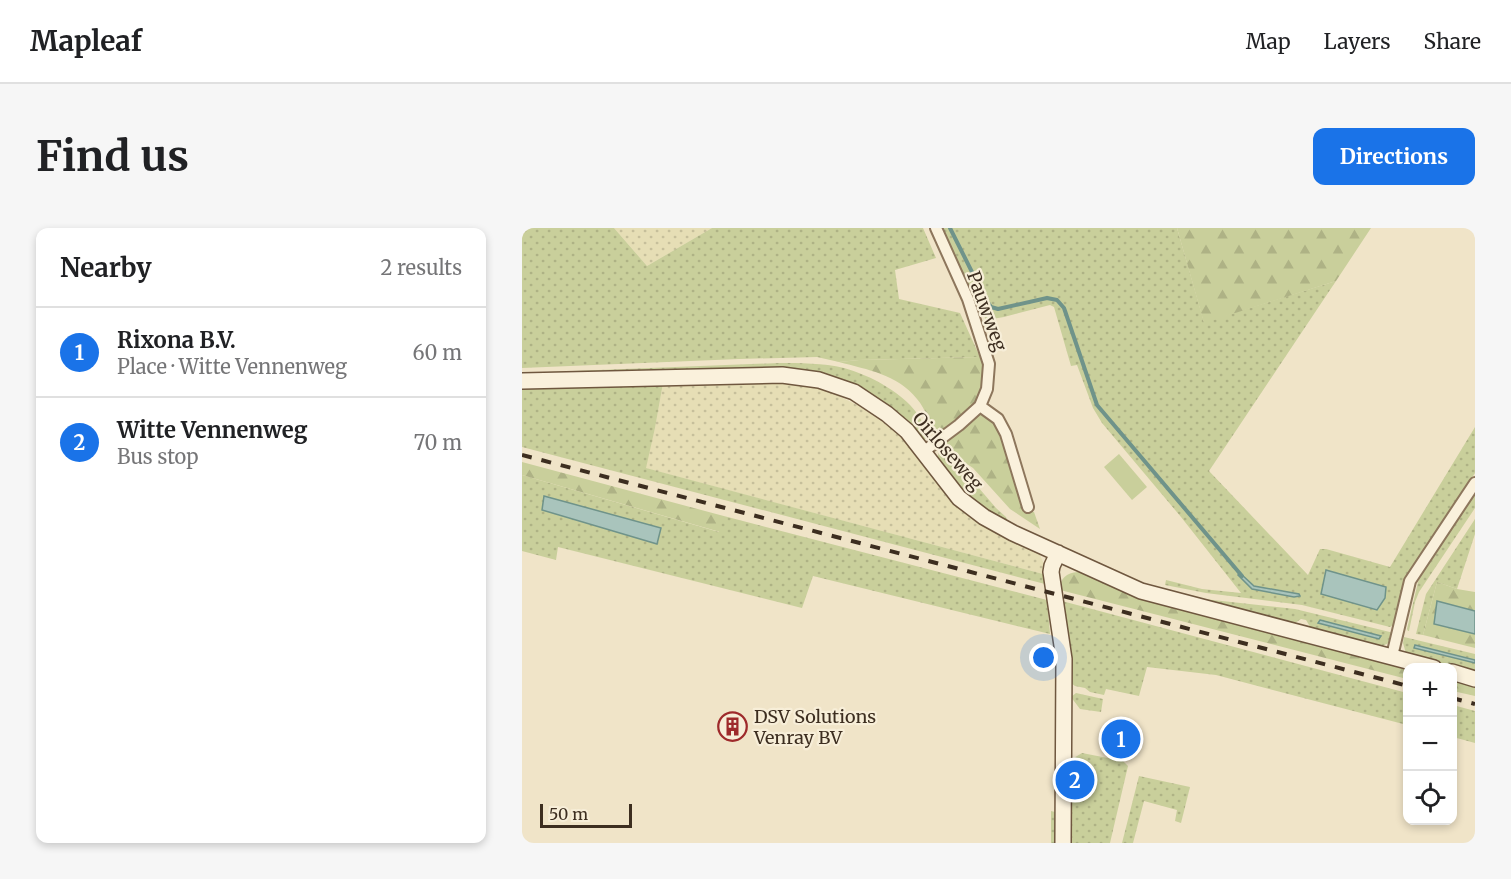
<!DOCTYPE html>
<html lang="en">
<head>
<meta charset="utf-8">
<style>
	:root { --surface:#fff; --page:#f6f6f6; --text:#202124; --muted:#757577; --line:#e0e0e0; --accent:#1a73e8 }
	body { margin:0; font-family:Merriweather,serif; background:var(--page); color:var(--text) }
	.controls { position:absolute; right:18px; bottom:18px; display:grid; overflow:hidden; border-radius:12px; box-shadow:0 3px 9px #0003 }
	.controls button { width:54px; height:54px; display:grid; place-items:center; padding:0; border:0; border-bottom:2px solid var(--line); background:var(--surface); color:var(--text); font:30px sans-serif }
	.scale { position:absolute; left:18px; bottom:15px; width:92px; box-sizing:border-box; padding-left:6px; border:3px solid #3d2e20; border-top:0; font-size:16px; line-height:21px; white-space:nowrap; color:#3d2e20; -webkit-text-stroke:4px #f7eed8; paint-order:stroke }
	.you { position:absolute; left:522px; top:430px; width:21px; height:21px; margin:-15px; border:4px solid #fff; border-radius:50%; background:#1a73e8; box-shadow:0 0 0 9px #1a73e833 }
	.badge { display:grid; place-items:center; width:39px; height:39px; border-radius:50%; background:var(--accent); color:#fff; font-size:20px; font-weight:700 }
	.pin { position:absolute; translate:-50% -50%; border:3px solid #fff; box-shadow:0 2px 6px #0006 }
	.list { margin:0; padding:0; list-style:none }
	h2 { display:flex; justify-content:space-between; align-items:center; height:78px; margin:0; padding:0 24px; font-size:26px }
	h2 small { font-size:20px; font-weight:400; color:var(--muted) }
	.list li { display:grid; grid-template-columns:39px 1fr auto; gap:18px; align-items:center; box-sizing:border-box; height:90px; padding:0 24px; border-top:2px solid var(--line) }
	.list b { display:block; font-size:22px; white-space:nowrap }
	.list p { margin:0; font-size:20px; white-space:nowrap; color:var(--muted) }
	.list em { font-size:20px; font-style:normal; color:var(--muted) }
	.icon { flex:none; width:33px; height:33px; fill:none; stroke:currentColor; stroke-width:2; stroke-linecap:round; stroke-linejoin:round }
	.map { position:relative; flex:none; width:953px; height:615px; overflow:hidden; border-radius:12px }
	header { display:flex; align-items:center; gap:36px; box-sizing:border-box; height:84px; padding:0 30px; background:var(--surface); border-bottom:2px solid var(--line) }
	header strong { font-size:28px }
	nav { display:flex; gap:33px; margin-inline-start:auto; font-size:21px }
	.intro { display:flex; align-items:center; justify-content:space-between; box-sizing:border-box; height:144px; padding:0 36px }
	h1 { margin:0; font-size:42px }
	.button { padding:15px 27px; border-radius:12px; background:var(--accent); color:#fff; font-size:21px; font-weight:700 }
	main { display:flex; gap:36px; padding:0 36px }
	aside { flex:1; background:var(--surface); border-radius:12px; box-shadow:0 3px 9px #0003 }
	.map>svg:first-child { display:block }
</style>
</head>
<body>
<header>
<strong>Mapleaf</strong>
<nav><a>Map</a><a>Layers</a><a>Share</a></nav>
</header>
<div class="intro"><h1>Find us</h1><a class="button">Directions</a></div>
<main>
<aside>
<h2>Nearby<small>2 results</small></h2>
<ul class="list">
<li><span class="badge">1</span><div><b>Rixona B.V.</b><p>Place · Witte Vennenweg</p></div><em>60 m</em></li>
<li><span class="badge">2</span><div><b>Witte Vennenweg</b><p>Bus stop</p></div><em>70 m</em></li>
</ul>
</aside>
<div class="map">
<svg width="953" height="615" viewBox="0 0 953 615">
	<defs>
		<pattern id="farmland-dots" width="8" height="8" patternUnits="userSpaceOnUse" patternTransform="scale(1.5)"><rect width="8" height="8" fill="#e6deb5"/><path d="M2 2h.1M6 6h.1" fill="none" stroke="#c6bf9b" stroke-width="1.8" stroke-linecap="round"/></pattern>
		<pattern id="grass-dots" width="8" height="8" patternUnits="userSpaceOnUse" patternTransform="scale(1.5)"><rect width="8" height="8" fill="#c9cf9b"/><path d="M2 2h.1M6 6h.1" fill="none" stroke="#aeb285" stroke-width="1.8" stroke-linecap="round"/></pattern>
		<pattern id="forest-firs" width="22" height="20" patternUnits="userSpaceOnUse" patternTransform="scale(1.5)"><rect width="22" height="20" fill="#c9cf9b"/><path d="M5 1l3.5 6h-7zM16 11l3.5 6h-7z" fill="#aeb285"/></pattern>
	</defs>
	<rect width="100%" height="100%" fill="#f0e4c8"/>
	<path fill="url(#farmland-dots)" d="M 92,0 L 190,0 L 125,38 Z
		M 229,153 L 271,156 L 305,162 L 335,177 L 370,200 L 463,298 L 497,317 L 516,323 L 522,336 L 521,346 L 123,240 L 133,200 L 141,155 Z"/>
	<path fill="url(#grass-dots)" fill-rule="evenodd" d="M 0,0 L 92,0 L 125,38 L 190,0 L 401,0 L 414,30 L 373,42 L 377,71 L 438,85 L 458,129 L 337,132 L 317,134 L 295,129 L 217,131 L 0,140 Z
		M 419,0 L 655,0 L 682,94 L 814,53 L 687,243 L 786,347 L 798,321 L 804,321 L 868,339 L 953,199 L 953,245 L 885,350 L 871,397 L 868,399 L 780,377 L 684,365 L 643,357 L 644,352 L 680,361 L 719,365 L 659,289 L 580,195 L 571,180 L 555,137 L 549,138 L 532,79 L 528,77 L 482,89 L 464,92 ZM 716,347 L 732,358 L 777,366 L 778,367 L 772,369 L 730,361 Z
		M 257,135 C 278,135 301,135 322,140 C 348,147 384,166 398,190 C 402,196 404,204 408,211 L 402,211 L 396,208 L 297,146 L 0,149 L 0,145 Z
		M 141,155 L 133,200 L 124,240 L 521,346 L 523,356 L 0,219 L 0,161 Z
		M 418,220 L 442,240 L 450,252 L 474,280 L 484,289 L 486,294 C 470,288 419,246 416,230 C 416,228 417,222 418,220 Z
		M 0,247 L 197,304 L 198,287 L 525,372 L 528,406 L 291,348 L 280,380 L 36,319 L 34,332 L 0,323 Z
		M 953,264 L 953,280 L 897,364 L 893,374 L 887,403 L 886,403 L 885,401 L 896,354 L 900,345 Z
		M 953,291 L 953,306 L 935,361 L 915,354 L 901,407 L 894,406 L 904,366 Z
		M 655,366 L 682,371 L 773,381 L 872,405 C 870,414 866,416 857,419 L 790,402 L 784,392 L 779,391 L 770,397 Z
		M 540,373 L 885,465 L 885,497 L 694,447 L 625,439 L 617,468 L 584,461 L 582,467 L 568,464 L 563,460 L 553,458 L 549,455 L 546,401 Z
		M 882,409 L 953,426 L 953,432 L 893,417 L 892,420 L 953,435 L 953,446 L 885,429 L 881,415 Z
		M 554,465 L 581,471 L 579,484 L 558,481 L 549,469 Z
		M 931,477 L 953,483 L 953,515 L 931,509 Z
		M 560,525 L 601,533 L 606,538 L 588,615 L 550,615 L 550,531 Z
		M 617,548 L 668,559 L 659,595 L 653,593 L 655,582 L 622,573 L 611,615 L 600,615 Z
		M 529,583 L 533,584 L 534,615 L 529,615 Z"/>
	<path fill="url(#forest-firs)" d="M 655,0 L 849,0 L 814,53 L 682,95 Z
		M 458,129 L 461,139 L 462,158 L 459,171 L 435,193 L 413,209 C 408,197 404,181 395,171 C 375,146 346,142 317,134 L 337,132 Z
		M 459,187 L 470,190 L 475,196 L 502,283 L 512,284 L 518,301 L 488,281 L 451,240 L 433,228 L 420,216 L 454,188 Z
		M 0,234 L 198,287 L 198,304 L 0,247 Z
		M 556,344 L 886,440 L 885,451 L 538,362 C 538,350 544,345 556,344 Z
		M 915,354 L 935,361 L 953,364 L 953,383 L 915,373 L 912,396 L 953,406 L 953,420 L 901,407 Z
		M 930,451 L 953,457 L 953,468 L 931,463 Z"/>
	<path fill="#c9cf9b" d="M 597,226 L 625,259 L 610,272 L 582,239 Z"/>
	<path fill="#a9c4bc" stroke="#6f938a" stroke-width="1.5" d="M 22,268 L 139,300 L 135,316 L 20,282 Z
		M 804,342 L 864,359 L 863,370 L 855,382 L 799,366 Z
		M 718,345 L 732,358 L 777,366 L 778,368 L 772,369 L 730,361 L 716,347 Z
		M 915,373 L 953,383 L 953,406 L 912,396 Z
		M 798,392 L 859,408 L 857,411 L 796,395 Z
		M 893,417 L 953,432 L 953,435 L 892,420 Z"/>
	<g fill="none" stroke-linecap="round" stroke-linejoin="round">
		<path stroke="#6f938a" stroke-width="4" d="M 428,0 L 464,72 L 469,79 L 476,81 L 525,70 L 535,72 L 542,80 L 575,177 L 720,348"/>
		<defs>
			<path id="street" d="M 458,178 L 476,191 L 484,206 L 506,279
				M 401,224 L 437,197 L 458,178 L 465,161 L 467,136 L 446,71 L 414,0
				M 870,428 L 888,353 L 953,255"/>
			<path id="secondary" d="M 0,153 L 260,147 L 297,152 L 332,164 L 365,186 L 385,203 L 437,270 L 462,289 L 491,305 L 619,363 L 912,440
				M 536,325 L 530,338 L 529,344 L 542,431 L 541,615
				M 930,444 L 953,451"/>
		</defs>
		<use href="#street" stroke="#8d765c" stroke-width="14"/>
		<use href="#secondary" stroke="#6f573f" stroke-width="18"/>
		<use href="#street" stroke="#faf1dc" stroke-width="10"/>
		<use href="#secondary" stroke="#faf1dc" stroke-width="15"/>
		<path stroke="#3d2e20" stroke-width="4" stroke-dasharray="10 10" stroke-linecap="butt" d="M 0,227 L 886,458
			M 930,470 L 953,476"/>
	</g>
	<defs>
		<symbol id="building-ring" viewBox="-11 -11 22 22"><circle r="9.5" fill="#f7eed8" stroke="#9e2a2b" stroke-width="1.5"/><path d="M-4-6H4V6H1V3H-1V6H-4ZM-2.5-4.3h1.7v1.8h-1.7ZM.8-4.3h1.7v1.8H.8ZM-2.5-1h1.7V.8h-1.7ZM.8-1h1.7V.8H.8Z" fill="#9e2a2b"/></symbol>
	</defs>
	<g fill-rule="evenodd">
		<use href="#building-ring" x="194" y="482" width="33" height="33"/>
	</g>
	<g text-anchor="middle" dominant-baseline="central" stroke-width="4.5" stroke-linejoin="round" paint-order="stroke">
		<g font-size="18" fill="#3d2e20" stroke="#f7eed8">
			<text transform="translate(465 83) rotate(70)">Pauwweg</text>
			<text transform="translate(426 223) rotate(49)">Oirloseweg</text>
		</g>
		<g font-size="18" fill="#3d2e20" stroke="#f7eed8" text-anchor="start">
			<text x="232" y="488">DSV Solutions<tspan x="232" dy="21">Venray BV</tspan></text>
		</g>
	</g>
</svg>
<div class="controls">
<button>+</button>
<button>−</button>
<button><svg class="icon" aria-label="locate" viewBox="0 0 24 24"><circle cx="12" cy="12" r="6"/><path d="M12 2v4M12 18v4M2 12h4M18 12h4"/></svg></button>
</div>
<div class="scale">50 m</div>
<div class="you"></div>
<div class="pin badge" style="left:599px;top:511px">1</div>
<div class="pin badge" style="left:553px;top:552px">2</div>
</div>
</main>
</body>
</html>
